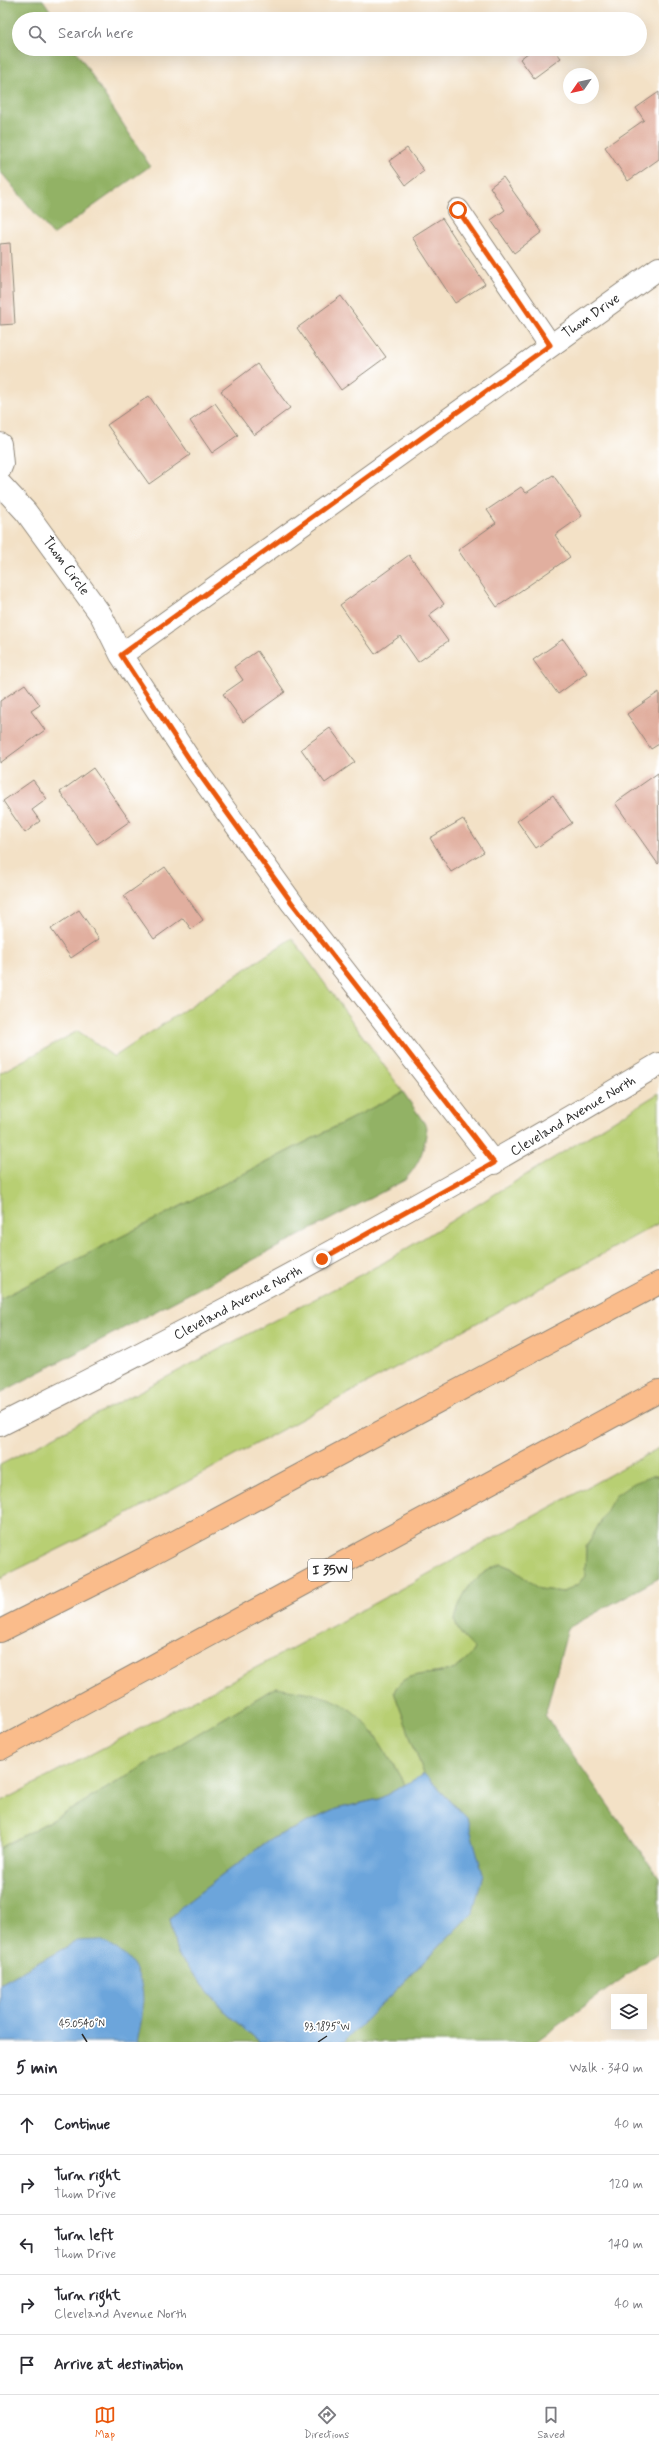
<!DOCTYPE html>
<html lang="en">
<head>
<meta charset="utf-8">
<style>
	:root { --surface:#fff; --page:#f7f7f7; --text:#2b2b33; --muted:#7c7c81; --line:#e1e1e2; --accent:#ea580c }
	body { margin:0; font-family:Mynerve,sans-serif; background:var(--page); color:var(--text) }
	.controls { position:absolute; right:12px; bottom:12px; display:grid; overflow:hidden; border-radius:0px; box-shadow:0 4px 16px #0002 }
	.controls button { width:36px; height:36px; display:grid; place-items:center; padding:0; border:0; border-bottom:1px solid var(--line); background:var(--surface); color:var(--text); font:20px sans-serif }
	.compass { position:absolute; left:563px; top:68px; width:36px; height:36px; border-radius:50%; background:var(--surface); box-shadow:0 4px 16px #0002; rotate:236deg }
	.stop { position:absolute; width:12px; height:12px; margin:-9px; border:3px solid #ea580c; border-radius:50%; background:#fff }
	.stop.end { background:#ea580c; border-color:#fff; box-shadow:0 1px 4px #0008 }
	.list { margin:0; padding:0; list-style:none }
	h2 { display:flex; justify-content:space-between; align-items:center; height:52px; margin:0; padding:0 16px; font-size:17px }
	h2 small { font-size:13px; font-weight:400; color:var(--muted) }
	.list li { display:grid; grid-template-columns:26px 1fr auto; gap:12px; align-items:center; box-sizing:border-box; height:60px; padding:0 16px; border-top:1px solid var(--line) }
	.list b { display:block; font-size:15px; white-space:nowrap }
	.list p { margin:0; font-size:13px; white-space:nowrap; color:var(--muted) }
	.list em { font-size:13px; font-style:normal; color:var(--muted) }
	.icon { flex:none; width:22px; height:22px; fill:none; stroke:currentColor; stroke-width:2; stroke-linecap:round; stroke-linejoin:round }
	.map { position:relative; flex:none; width:659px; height:2042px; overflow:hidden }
	.search { position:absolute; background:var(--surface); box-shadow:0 4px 16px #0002; left:12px; right:12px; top:12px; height:44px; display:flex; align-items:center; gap:10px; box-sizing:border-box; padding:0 14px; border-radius:22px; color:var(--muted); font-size:15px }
	.sheet { height:352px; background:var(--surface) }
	nav { display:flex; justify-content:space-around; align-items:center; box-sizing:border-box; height:56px; border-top:1px solid var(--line); background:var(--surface); font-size:11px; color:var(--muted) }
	nav a { display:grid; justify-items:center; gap:2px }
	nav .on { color:var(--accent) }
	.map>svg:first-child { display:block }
</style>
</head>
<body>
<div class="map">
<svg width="659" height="2042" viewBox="0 0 659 2042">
	<rect width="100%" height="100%" fill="#fff"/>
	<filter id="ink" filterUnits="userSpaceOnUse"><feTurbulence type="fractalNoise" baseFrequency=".025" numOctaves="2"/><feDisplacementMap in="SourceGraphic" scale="8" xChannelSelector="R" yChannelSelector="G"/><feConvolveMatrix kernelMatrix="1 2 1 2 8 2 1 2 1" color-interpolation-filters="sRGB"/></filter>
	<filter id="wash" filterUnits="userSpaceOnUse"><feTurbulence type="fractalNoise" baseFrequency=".012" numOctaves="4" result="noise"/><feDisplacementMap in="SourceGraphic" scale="16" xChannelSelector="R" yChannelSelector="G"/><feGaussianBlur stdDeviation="0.9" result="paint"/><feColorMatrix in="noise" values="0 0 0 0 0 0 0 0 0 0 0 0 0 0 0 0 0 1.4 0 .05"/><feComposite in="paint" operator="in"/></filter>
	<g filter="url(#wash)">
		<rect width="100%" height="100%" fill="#f3e1c6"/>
		<path fill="#b8cf73" stroke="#727d4f" d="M 292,938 L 403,1092 L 0,1299 L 0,1073 L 78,1031 L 114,1057 Z
			M 659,1093 L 659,1223 L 112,1523 L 0,1578 L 0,1465 L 383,1263 Z
			M 659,1448 L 659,1476 L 652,1476 L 600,1523 L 586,1547 L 585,1576 L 577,1585 L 563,1592 L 540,1589 L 511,1568 L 501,1564 C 479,1573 465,1586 458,1609 C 457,1613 455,1618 455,1621 C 457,1632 468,1642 475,1649 C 452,1689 407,1660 394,1692 L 424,1774 L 405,1785 L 374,1733 L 276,1687 L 72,1809 L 0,1848 L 0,1802 L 261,1665 Z"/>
		<path fill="#92b265" stroke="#5e6e48" d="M 0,0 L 43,0 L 56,19 L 19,19 L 19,49 L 75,49 L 150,166 L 53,235 L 0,171 Z
			M 403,1092 L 427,1127 C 424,1151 421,1161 405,1180 L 0,1393 L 0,1299 Z
			M 652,1476 L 659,1476 L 659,1578 L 568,1628 L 545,1715 L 659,1878 L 659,1952 L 535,2042 L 344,2042 L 473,1912 L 467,1818 L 424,1774 L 394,1692 C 407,1660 452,1689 475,1649 C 468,1642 457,1632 455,1621 C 455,1618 457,1613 458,1609 C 465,1586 479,1573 501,1564 L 511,1568 L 540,1589 L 563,1592 L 577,1585 L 585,1576 L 586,1547 L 615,1496 L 634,1483 Z
			M 276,1687 C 295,1690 315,1693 333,1700 C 368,1713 387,1755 405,1785 L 379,1799 L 336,1809 L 269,1840 L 182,1906 L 170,1919 L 177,1954 L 227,2014 L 260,2042 L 137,2042 L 144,2002 L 77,1941 L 0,1984 L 0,1848 L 72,1809 Z"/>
		<path fill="#6ca5db" stroke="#4c6883" d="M 424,1774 L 467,1818 L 483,1874 L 473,1912 L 344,2042 L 260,2042 L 227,2014 L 177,1954 L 170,1919 L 182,1906 L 269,1840 L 336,1809 L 379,1799 Z
			M 100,1940 C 148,1962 148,1996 137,2042 L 0,2042 L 0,1984 L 77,1941 Z"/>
		<g id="blocks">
			<path fill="#e1af9f" d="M 533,49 L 554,49 L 561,58 L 534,78 L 520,59 Z
				M 659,92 L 659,159 L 628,181 L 605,147 L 644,120 L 636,108 Z
				M 407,148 L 424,171 L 406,185 L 389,161 Z
				M 503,177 L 542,232 L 514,253 L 491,220 L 505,210 L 490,187 Z
				M 442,218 L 485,284 L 455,303 L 412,237 Z
				M 10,243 L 15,324 L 0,325 L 0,244 Z
				M 341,296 L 386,357 L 341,390 L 297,328 Z
				M 257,364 L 290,408 L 254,435 L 221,391 Z
				M 149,396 L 190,455 L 149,484 L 107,425 Z
				M 215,403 L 238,435 L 212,453 L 190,421 Z
				M 553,475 L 582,516 L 555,535 L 570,557 L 497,607 L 458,550 L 496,523 L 487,510 L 521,487 L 526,493 Z
				M 409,555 L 444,604 L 429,615 L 448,641 L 418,662 L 400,636 L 375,654 L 340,605 Z
				M 563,639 L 587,673 L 558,694 L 533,660 Z
				M 257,651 L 285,692 L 243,722 L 223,694 L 243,680 L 234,667 Z
				M 25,684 L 40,705 L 31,711 L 45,730 L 0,763 L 0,701 Z
				M 659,692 L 659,744 L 651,749 L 627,714 Z
				M 330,728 L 355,762 L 325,783 L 301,749 Z
				M 93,768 L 130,821 L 97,844 L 60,792 Z
				M 658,773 L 659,863 L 658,864 L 615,803 Z
				M 33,780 L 47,799 L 32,810 L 40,821 L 25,833 L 3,801 Z
				M 553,795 L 572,823 L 536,848 L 517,821 Z
				M 463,819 L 484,852 L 451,872 L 430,838 Z
				M 165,867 L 203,920 L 191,929 L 183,918 L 154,939 L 124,896 Z
				M 79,910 L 99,939 L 71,958 L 51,929 Z"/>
		</g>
	</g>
	<g filter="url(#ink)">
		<use href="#blocks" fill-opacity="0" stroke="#8f8678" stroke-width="1"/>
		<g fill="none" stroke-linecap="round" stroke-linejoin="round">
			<defs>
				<path id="minor" d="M 458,210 L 550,345
					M 0,444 L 2,464 L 0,469
					M 0,484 L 26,512 L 101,615 L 121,655 L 197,771 L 292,903 L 494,1163
					M 121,655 L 659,268
					M 0,1425 C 224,1313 444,1194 659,1064"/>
				<path id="highway" d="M 0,1631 L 145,1558 L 659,1283
					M 0,1749 L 659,1391"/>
			</defs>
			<use href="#minor" stroke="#8f8678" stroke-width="24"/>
			<use href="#highway" stroke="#8f8678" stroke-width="24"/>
			<use href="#minor" stroke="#fff" stroke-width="22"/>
			<use href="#highway" stroke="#fabc8b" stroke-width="22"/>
		</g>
	</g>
	<g fill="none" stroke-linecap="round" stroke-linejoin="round" filter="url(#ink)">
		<path stroke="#ea580c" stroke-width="5" d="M 322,1259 L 494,1163 L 292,903 L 197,771 L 121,655 L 550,345 L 458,210"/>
	</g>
	<path fill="none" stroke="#2b2b2b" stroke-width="1.5" d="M 82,2034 L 87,2042M 318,2042 L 327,2036"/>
	<g text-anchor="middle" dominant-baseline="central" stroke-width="3.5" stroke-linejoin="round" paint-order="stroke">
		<rect fill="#fff" stroke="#6b6b6b" stroke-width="1" x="308" y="1559" width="44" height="22" rx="3"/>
		<g font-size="13" font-weight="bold" fill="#2b2b2b">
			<text x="330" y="1570">I 35W</text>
		</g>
		<g font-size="14" fill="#2b2b2b" stroke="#fff">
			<text transform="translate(591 316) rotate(-35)">Thom Drive</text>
			<text transform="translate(66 566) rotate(54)">Thom Circle</text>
			<text transform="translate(573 1116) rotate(-31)">Cleveland Avenue North</text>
			<text transform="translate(238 1303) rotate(-28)">Cleveland Avenue North</text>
		</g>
	</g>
	<g font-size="10" text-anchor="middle" fill="#2b2b2b" stroke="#fff" stroke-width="3.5" stroke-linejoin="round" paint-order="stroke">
		<text x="82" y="2027">45.0540°N</text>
		<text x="327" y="2030">93.1895°W</text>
	</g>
</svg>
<div class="controls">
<button><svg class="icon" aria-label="layers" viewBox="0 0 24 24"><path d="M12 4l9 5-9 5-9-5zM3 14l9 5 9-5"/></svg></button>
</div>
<svg class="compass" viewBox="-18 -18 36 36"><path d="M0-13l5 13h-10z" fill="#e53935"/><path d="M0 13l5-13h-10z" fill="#7c7c81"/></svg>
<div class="stop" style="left:458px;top:210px"></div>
<div class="stop end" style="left:322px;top:1259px"></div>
<div class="search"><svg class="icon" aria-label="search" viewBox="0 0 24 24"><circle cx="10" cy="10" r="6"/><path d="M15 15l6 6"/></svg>Search here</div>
</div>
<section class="sheet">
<h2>5 min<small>Walk · 340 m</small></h2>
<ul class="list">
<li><svg class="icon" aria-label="ahead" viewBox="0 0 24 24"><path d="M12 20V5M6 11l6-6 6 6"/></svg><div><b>Continue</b></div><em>40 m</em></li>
<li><svg class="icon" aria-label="right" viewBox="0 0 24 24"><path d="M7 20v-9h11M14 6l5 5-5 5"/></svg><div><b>Turn right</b><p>Thom Drive</p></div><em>120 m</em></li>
<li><svg class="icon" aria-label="left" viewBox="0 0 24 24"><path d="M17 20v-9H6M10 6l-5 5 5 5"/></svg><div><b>Turn left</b><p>Thom Drive</p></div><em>140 m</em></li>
<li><svg class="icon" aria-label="right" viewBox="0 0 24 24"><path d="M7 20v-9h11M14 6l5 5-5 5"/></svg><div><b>Turn right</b><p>Cleveland Avenue North</p></div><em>40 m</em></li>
<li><svg class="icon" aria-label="arrive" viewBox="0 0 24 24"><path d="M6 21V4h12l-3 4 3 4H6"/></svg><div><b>Arrive at destination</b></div></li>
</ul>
</section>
<nav>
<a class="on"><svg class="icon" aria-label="map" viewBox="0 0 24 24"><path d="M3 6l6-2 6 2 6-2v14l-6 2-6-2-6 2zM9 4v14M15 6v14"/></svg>Map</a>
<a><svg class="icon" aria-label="directions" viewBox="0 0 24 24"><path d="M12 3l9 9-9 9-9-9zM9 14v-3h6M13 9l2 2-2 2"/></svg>Directions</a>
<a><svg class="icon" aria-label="saved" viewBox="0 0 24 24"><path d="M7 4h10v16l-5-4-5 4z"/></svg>Saved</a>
</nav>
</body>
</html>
